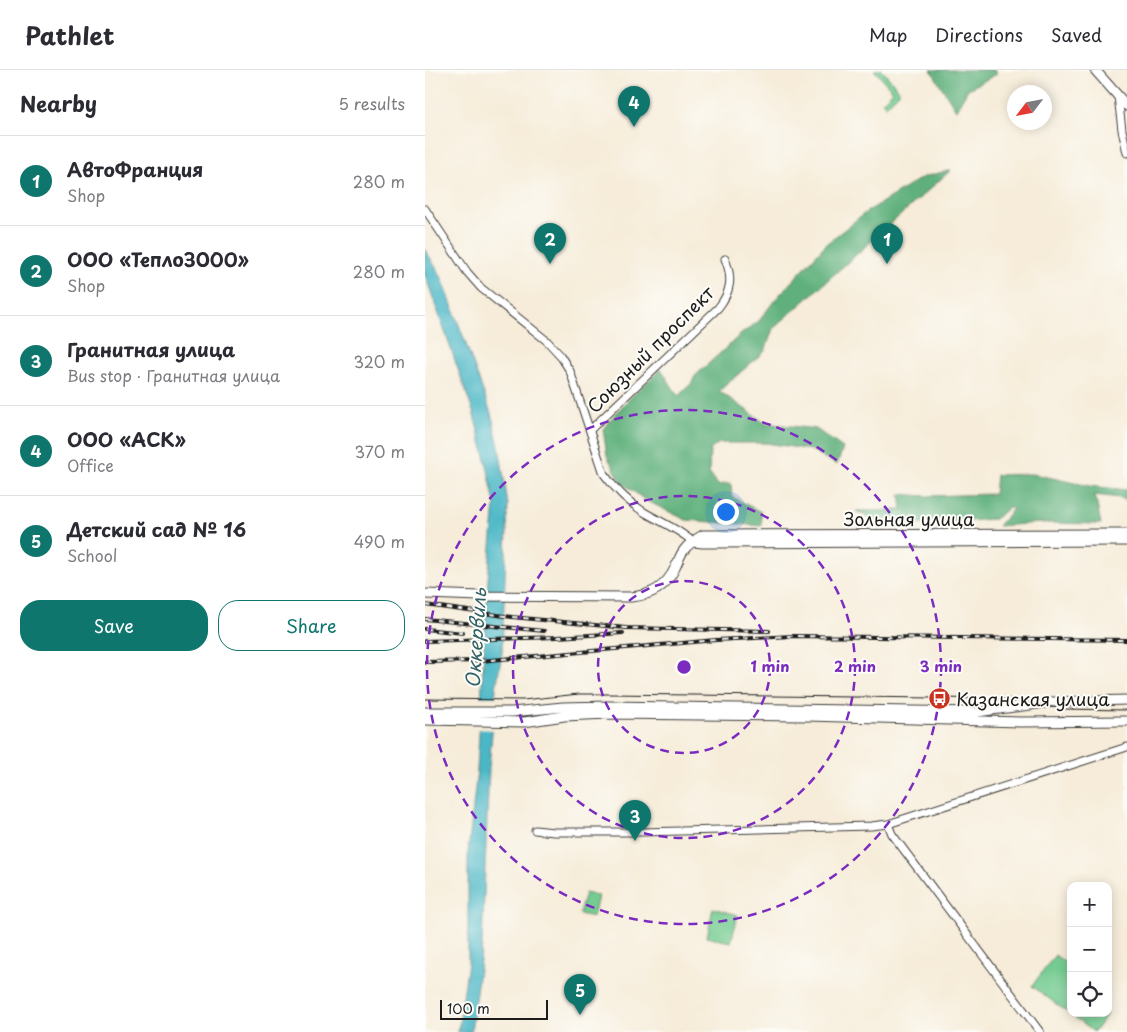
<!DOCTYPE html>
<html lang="en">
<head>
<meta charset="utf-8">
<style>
	:root { --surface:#fff; --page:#f7f7f7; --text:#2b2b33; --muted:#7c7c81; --line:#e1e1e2; --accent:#0f766e }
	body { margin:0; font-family:"Playpen Sans",sans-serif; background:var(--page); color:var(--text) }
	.controls { position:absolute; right:15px; bottom:15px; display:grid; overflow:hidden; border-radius:10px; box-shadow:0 2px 12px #0003 }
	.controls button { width:45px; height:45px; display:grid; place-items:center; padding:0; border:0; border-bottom:1px solid var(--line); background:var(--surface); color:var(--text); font:25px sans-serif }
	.compass { position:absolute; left:582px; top:15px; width:45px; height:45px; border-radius:50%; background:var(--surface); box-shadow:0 2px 12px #0003; rotate:238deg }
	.scale { position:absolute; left:15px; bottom:12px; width:108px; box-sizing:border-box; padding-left:5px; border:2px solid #1c1c1c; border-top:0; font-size:14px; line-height:18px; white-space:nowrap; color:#1c1c1c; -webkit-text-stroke:4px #fdfcf7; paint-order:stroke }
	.you { position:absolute; left:300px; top:441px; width:18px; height:18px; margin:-12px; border:4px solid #fff; border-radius:50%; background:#1a73e8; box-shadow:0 0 0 8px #1a73e833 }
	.badge { display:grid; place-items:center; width:32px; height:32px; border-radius:50%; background:var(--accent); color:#fff; font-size:16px; font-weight:700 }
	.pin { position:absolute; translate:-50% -41px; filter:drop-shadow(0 1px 2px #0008) }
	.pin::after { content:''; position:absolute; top:26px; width:18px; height:15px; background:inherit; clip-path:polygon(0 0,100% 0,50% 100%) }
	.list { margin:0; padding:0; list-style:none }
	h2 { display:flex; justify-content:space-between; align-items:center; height:65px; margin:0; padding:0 20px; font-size:21px }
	h2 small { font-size:16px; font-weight:400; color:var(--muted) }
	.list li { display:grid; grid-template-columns:32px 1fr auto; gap:15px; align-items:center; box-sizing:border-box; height:90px; padding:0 20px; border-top:1px solid var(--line) }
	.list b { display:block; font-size:19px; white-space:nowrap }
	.list p { margin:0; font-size:16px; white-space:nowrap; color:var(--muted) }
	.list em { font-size:16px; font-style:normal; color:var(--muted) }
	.actions { display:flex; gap:10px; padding:15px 20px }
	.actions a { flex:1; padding:11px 0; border:1px solid var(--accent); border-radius:20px; text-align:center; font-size:18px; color:var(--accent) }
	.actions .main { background:var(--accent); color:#fff }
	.icon { flex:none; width:28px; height:28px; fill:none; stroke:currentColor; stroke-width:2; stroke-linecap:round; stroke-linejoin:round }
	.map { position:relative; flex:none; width:702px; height:962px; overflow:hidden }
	header { display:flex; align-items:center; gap:30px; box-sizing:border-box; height:70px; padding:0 25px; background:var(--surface); border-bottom:1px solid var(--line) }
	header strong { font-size:24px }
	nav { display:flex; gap:28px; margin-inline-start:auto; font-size:18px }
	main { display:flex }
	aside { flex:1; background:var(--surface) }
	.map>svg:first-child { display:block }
</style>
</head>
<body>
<header>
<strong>Pathlet</strong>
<nav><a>Map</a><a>Directions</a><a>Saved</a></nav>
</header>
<main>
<aside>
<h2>Nearby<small>5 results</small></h2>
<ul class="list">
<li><span class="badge">1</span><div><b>АвтоФранция</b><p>Shop</p></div><em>280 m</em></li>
<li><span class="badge">2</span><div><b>ООО «Тепло3000»</b><p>Shop</p></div><em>280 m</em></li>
<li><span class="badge">3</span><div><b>Гранитная улица</b><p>Bus stop · Гранитная улица</p></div><em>320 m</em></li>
<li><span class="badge">4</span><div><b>ООО «АСК»</b><p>Office</p></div><em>370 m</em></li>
<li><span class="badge">5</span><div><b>Детский сад № 16</b><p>School</p></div><em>490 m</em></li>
</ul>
<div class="actions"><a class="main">Save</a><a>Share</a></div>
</aside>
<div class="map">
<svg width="702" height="962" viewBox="0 0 702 962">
	<rect width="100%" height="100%" fill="#fdfcf7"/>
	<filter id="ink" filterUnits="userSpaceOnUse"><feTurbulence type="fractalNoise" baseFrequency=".02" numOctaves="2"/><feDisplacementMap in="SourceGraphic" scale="10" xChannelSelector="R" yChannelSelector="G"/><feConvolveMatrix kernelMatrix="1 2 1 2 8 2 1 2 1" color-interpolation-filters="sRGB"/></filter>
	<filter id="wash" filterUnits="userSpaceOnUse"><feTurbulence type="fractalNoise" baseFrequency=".0096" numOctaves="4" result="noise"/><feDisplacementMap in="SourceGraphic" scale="20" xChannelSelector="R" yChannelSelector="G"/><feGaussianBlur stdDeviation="1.12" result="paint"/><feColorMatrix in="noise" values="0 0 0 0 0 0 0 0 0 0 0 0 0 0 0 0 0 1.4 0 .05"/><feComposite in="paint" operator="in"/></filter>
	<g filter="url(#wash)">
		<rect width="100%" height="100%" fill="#f6ecd9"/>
		<path fill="#74cc92" stroke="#487457" d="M 449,0 L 457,0 L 474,20 L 474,23 L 461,36 L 457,32 L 468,21 Z
			M 160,823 L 173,826 L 168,847 L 154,844 Z
			M 288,838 L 313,845 L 306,872 L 282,867 Z
			M 630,885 L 646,897 L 646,943 L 683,943 L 669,962 L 607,916 Z"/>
		<path fill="#5fb07c" stroke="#3e664c" d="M 506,0 L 569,0 L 572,4 L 543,19 L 531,40 Z
			M 526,100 L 348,259 L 340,281 L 294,321 L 340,353 L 391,359 L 418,378 L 412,395 L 386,380 L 341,373 L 294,373 L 285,380 L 284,403 L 293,415 L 306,413 L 307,427 L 336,442 L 337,456 L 261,450 L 220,430 L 197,413 L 182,386 L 178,359 C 195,336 216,318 236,299 L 253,326 L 267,313 L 270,306 L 315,265 L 334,251 L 349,231 L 401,174 L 440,143 L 498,107 Z
			M 608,404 L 665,416 L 702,420 L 702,431 L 695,428 L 670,425 L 676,454 L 615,453 L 573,456 L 588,439 L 584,437 L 570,449 L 499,454 L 455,453 L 431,441 L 477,440 L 475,424 L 500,426 L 569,424 L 571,405 Z"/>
		<path fill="#4bb7c6" stroke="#346a71" d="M 0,179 L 17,208 L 66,343 L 74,376 L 83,435 L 77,583 L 71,618 L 64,697 L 57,875 L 46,962 L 33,962 L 43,892 L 43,783 L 52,700 L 63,509 L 70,434 L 60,386 L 48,342 L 0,205 Z"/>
		<path fill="#f6ecd9" d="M 54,627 L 73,627 L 71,660 L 52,659 Z"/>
	</g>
	<g filter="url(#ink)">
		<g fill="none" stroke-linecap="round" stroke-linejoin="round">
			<defs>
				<path id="minor" d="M 693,26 L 697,60 L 702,83
					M 0,139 L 42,202 L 56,218 L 122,271 L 135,285 L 145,301 L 179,404 C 190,419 203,432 219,442 C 236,452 253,459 267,471
					M 165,360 L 293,238 C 306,222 308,208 300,189
					M 463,754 L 467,764 L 615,962
					M 110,760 L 129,762 L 216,762 L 446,756 L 463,754 L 702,677"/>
				<path id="tertiary" d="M 670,0 L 702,36
					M 268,472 L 278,473 L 702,471
					M 0,524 L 55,526 L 206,527 C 227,525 241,517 250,498 C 253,492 255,485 259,480 C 264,473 271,469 278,465 L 702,464
					M 0,642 L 87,642 L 138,637 L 184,636 L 552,642 L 628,632 L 702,630
					M 0,650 L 99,652 L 139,646 L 184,644 L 382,646 L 596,652 L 702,651"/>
			</defs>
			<use href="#minor" stroke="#3d3b38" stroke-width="9"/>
			<use href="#tertiary" stroke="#3d3b38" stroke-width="11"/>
			<use href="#minor" stroke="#fff" stroke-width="7"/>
			<use href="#tertiary" stroke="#fff" stroke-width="9"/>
			<path stroke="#1c1c1c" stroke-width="1" d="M 0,629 L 98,630 L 154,624 L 185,624 L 591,629 L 637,639 L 702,640"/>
			<defs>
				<path id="rail" d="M 0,535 L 87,547 L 201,558 L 344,561
					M 0,549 L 119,561
					M 0,559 L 38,563
					M 0,571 L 132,567 L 198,563
					M 0,592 L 55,591 L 291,570 L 367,566 L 702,570"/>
			</defs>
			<use href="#rail" stroke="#1c1c1c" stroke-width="4"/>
			<use href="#rail" stroke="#fdfcf7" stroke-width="2" stroke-dasharray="5.5" stroke-linecap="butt"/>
		</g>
	</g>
	<g fill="none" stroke="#7b2cbf" stroke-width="2.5" stroke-dasharray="9 6">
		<circle cx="259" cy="597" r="86"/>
		<circle cx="259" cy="597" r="171"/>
		<circle cx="259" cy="597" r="257"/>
	</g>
	<defs>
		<symbol id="bus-disc" viewBox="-11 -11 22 22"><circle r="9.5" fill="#c8321e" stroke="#fdfcf7"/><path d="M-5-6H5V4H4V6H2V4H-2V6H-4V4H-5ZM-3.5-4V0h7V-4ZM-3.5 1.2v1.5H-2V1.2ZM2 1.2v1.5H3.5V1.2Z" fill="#fff"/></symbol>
	</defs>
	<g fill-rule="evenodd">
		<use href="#bus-disc" x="502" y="616" width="25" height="25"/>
	</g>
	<g text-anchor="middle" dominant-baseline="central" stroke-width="4" stroke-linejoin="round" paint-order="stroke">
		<g font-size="18" fill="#1c1c1c" stroke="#fdfcf7">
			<text transform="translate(225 279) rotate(-45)">Союзный проспект</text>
			<text x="484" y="448">Зольная улица</text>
		</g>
		<g font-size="18" fill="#1c1c1c" stroke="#fdfcf7" text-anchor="start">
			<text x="531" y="628">Казанская улица</text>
		</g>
		<g font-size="19" font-style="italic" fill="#316268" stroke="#fdfcf7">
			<text transform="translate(50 568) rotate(-86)">Оккервиль</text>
		</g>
	</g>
	<circle cx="259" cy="597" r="8" fill="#7b2cbf" stroke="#fdfcf7" stroke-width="2.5"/>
	<g font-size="15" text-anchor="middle" font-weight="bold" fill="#7b2cbf" stroke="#fdfcf7" stroke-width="4" stroke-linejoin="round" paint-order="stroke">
		<text x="345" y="602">1 min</text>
		<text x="430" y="602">2 min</text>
		<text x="516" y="602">3 min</text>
	</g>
</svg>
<div class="controls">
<button>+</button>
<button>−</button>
<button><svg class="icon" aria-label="locate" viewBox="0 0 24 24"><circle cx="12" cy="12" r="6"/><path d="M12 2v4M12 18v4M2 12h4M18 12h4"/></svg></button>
</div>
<svg class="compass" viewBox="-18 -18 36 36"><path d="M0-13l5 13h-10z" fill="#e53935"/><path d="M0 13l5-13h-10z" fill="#7c7c81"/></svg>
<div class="scale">100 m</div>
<div class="you"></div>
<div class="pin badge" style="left:462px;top:194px">1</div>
<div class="pin badge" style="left:125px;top:194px">2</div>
<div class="pin badge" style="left:210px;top:771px">3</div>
<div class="pin badge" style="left:209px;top:57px">4</div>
<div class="pin badge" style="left:155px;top:945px">5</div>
</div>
</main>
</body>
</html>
